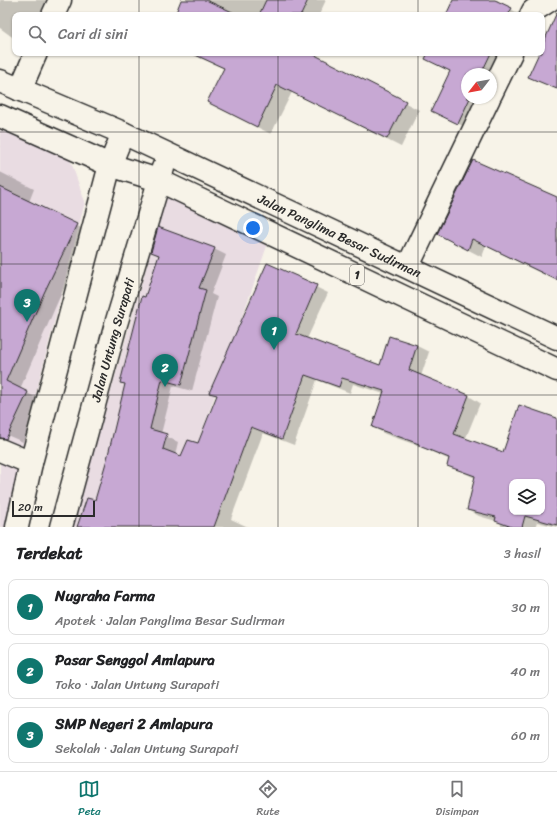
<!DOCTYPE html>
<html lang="id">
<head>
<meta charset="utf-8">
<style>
	:root { --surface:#fff; --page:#f2f2f2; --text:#202124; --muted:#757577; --line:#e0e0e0; --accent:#0f766e }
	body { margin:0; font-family:Sriracha,sans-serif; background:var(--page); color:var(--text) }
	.controls { position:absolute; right:12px; bottom:12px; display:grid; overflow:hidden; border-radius:8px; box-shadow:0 1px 3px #0004 }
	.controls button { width:36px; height:36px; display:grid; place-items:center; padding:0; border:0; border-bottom:1px solid var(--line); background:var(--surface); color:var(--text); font:20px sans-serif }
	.compass { position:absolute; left:461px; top:68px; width:36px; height:36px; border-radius:50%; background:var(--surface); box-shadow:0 1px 3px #0004; rotate:239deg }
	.scale { position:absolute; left:12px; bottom:10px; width:83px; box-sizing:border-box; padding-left:4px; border:2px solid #2b2b2b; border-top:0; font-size:11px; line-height:14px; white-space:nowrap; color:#2b2b2b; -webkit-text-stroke:3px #f7f3e8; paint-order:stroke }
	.you { position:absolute; left:253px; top:228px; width:14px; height:14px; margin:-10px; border:3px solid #fff; border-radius:50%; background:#1a73e8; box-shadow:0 0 0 6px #1a73e833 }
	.badge { display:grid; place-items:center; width:26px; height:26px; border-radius:50%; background:var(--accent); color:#fff; font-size:13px; font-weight:700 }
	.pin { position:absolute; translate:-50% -33px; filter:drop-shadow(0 1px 2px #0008) }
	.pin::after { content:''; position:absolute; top:21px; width:14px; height:12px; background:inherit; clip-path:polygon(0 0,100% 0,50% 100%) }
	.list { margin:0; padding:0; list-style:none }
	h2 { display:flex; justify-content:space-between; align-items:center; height:52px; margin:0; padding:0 16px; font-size:17px }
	h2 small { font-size:13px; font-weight:400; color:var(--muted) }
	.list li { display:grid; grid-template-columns:26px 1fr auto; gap:12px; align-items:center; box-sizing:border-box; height:56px; margin:0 8px 8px; padding:0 8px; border:1px solid var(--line); border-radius:8px }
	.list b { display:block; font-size:15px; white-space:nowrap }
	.list p { margin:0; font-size:13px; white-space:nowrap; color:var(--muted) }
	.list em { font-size:13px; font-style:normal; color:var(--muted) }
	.icon { flex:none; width:22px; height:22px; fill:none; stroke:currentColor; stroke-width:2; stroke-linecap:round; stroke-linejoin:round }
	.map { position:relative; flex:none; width:557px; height:527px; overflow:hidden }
	.search { position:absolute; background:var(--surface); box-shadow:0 1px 3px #0004; left:12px; right:12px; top:12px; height:44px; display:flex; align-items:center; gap:10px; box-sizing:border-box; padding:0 14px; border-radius:8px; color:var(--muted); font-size:15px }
	.sheet { height:244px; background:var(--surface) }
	nav { display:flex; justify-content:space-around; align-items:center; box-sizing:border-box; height:56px; border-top:1px solid var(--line); background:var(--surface); font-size:11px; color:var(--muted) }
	nav a { display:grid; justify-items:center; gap:2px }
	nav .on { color:var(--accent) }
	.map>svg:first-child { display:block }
</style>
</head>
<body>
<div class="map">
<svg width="557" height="527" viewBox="0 0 557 527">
	<rect width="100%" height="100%" fill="#f7f3e8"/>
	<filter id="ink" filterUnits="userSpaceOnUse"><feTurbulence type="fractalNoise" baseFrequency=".025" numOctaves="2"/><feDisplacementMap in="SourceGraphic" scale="8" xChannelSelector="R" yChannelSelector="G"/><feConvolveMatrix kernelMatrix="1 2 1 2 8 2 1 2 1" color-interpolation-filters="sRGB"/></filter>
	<g filter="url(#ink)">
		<path fill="#e9dce2" d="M 0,130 L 70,159 L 85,202 L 21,452 L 0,442 Z
			M 167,195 L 267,246 L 169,527 L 72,527 Z
			M 0,457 L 19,465 L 8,527 L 0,527 Z"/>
		<path fill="#0003" fill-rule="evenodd" d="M 0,0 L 65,0 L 56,15 L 15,15 L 15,39 L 0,28 Z
			M 183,0 L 326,0 L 319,15 L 176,15 Z
			M 455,0 L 498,0 L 497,2 L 522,15 L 448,15 Z
			M 190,53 L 309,53 L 419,110 L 401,147 L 292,92 L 271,134 L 223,110 L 225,69 Z
			M 429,53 L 507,53 L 491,74 L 467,74 L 467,98 L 486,98 L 471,130 L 433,111 L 451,72 L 426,59 Z
			M 0,172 L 34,189 L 29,202 L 91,233 L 58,301 L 20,389 L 42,401 L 23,442 L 0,432 Z
			M 557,198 L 557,281 L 486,246 L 482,257 L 438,234 Z
			M 214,249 L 226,255 L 211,294 L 217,297 L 192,391 L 173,386 L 161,434 L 178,442 L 175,455 L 181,457 L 199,444 L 217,396 L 210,392 L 268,264 L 328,293 L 307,339 L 380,367 L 390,337 L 417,346 L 429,352 L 421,376 L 469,396 L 480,403 L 465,440 L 503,454 L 557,421 L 557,527 L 537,522 L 535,527 L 501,527 L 501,524 L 496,521 L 479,516 L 468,510 L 475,478 L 448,465 L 450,460 L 419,446 L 385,434 L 373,427 L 384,394 L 353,384 L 350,393 L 317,380 L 294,445 L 263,433 L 231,519 L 248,527 L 84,527 L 95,502 L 108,460 L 126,385 L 121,382 L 159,256 L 152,252 ZM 512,482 L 542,482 L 542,512 L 512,512 Z"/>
		<path fill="#c7a8d3" stroke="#2b2b2b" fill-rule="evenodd" d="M 181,0 L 206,0 L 239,15 L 175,15 Z
			M 266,0 L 308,0 L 301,15 L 259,15 Z
			M 453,0 L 495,0 L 512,8 L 508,15 L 446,15 Z
			M 557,12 L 557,89 L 528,77 L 539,53 L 542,53 L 542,46 Z
			M 191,53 L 311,53 L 406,101 L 387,139 L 277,85 L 257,127 L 207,102 L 224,68 Z
			M 428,53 L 491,53 L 481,74 L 467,74 L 467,98 L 470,98 L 458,124 L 431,111 L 450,71 L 425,59 Z
			M 473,160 L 557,197 L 557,280 L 472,239 L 468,250 L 437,234 Z
			M 0,187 L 77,224 L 44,293 L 6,381 L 28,392 L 6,439 L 0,438 Z
			M 158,227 L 215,248 L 199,288 L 206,290 L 181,385 L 162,380 L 150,429 L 167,434 L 163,449 L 181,456 L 188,440 L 198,443 L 217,395 L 209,393 L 267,263 L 317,285 L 296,334 L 380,365 L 389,336 L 417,345 L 409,370 L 469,395 L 454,434 L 503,452 L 519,405 L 557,418 L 557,525 L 525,516 L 522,527 L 512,527 L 495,521 L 496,517 L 467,510 L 475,476 L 447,466 L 449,458 L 419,446 L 419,444 L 372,427 L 384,391 L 342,378 L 339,387 L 305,375 L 282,439 L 251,427 L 214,527 L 77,527 L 87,498 L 95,500 L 107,459 L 125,384 L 120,383 L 142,296 L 145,297 L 159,255 L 151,252 ZM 512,482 L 542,482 L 542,512 L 512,512 Z"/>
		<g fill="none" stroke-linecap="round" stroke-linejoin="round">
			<defs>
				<path id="street" d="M 53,15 L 60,0
					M 531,15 L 533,11 L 550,0
					M 20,90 L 36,53
					M 491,94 L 511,53
					M 408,266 L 489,98
					M 0,450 L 31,463"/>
				<path id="secondary" d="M 0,81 L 123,133
					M 0,116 L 110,165"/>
				<g id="highway">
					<path d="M 110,165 L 158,180 L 557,370"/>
					<path id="s1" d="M 17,527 L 31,463 L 110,165 L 123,133 L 557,338"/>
					<path id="s2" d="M 61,527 L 116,324 L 163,168"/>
				</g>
			</defs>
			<use href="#street" stroke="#2b2b2b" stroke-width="25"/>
			<use href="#secondary" stroke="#2b2b2b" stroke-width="25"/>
			<use href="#highway" stroke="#2b2b2b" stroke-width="25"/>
			<use href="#street" stroke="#f7f3e8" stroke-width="22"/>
			<use href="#secondary" stroke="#f7f3e8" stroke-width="22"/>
			<use href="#highway" stroke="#f7f3e8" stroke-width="22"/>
		</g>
	</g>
	<path fill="none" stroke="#2b2b2b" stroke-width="1" stroke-opacity="0.55" d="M 139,0 L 139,15M 278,0 L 278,15M 418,0 L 418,15M 139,53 L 139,527M 278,53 L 278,527M 418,53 L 418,527M 0,132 L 557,132M 0,264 L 557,264M 0,395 L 557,395"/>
	<g text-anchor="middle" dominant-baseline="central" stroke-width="3" stroke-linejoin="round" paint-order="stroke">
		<rect fill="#f7f3e8" stroke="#686764" stroke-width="1" x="350" y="265" width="14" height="20" rx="3"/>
		<g font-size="12" font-weight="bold" fill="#2b2b2b">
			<text x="357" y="275">1</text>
		</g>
		<g font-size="13" fill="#2b2b2b" stroke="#f7f3e8">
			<text stroke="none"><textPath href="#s1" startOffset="648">Jalan Panglima Besar Sudirman</textPath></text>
			<text stroke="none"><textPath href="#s2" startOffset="194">Jalan Untung Surapati</textPath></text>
		</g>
	</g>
</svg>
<div class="controls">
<button><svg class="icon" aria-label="layers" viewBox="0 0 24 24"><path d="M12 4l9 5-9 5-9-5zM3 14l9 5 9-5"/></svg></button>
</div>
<svg class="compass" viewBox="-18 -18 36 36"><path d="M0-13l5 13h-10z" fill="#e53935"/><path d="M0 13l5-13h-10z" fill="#757577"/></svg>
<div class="scale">20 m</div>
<div class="you"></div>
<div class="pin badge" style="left:274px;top:350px">1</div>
<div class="pin badge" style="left:165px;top:387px">2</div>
<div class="pin badge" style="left:27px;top:322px">3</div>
<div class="search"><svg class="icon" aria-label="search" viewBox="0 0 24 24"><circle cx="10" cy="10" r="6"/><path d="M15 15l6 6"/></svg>Cari di sini</div>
</div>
<section class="sheet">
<h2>Terdekat<small>3 hasil</small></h2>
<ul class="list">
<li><span class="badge">1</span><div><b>Nugraha Farma</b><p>Apotek · Jalan Panglima Besar Sudirman</p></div><em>30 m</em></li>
<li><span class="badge">2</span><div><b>Pasar Senggol Amlapura</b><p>Toko · Jalan Untung Surapati</p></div><em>40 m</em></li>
<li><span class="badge">3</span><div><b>SMP Negeri 2 Amlapura</b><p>Sekolah · Jalan Untung Surapati</p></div><em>60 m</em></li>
</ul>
</section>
<nav>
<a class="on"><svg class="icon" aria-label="map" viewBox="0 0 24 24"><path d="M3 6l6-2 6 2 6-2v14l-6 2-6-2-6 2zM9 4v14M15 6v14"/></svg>Peta</a>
<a><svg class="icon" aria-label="directions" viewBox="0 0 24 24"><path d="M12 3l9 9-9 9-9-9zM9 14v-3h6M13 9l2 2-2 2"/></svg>Rute</a>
<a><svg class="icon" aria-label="saved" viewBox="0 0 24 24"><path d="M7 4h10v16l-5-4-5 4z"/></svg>Disimpan</a>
</nav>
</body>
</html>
